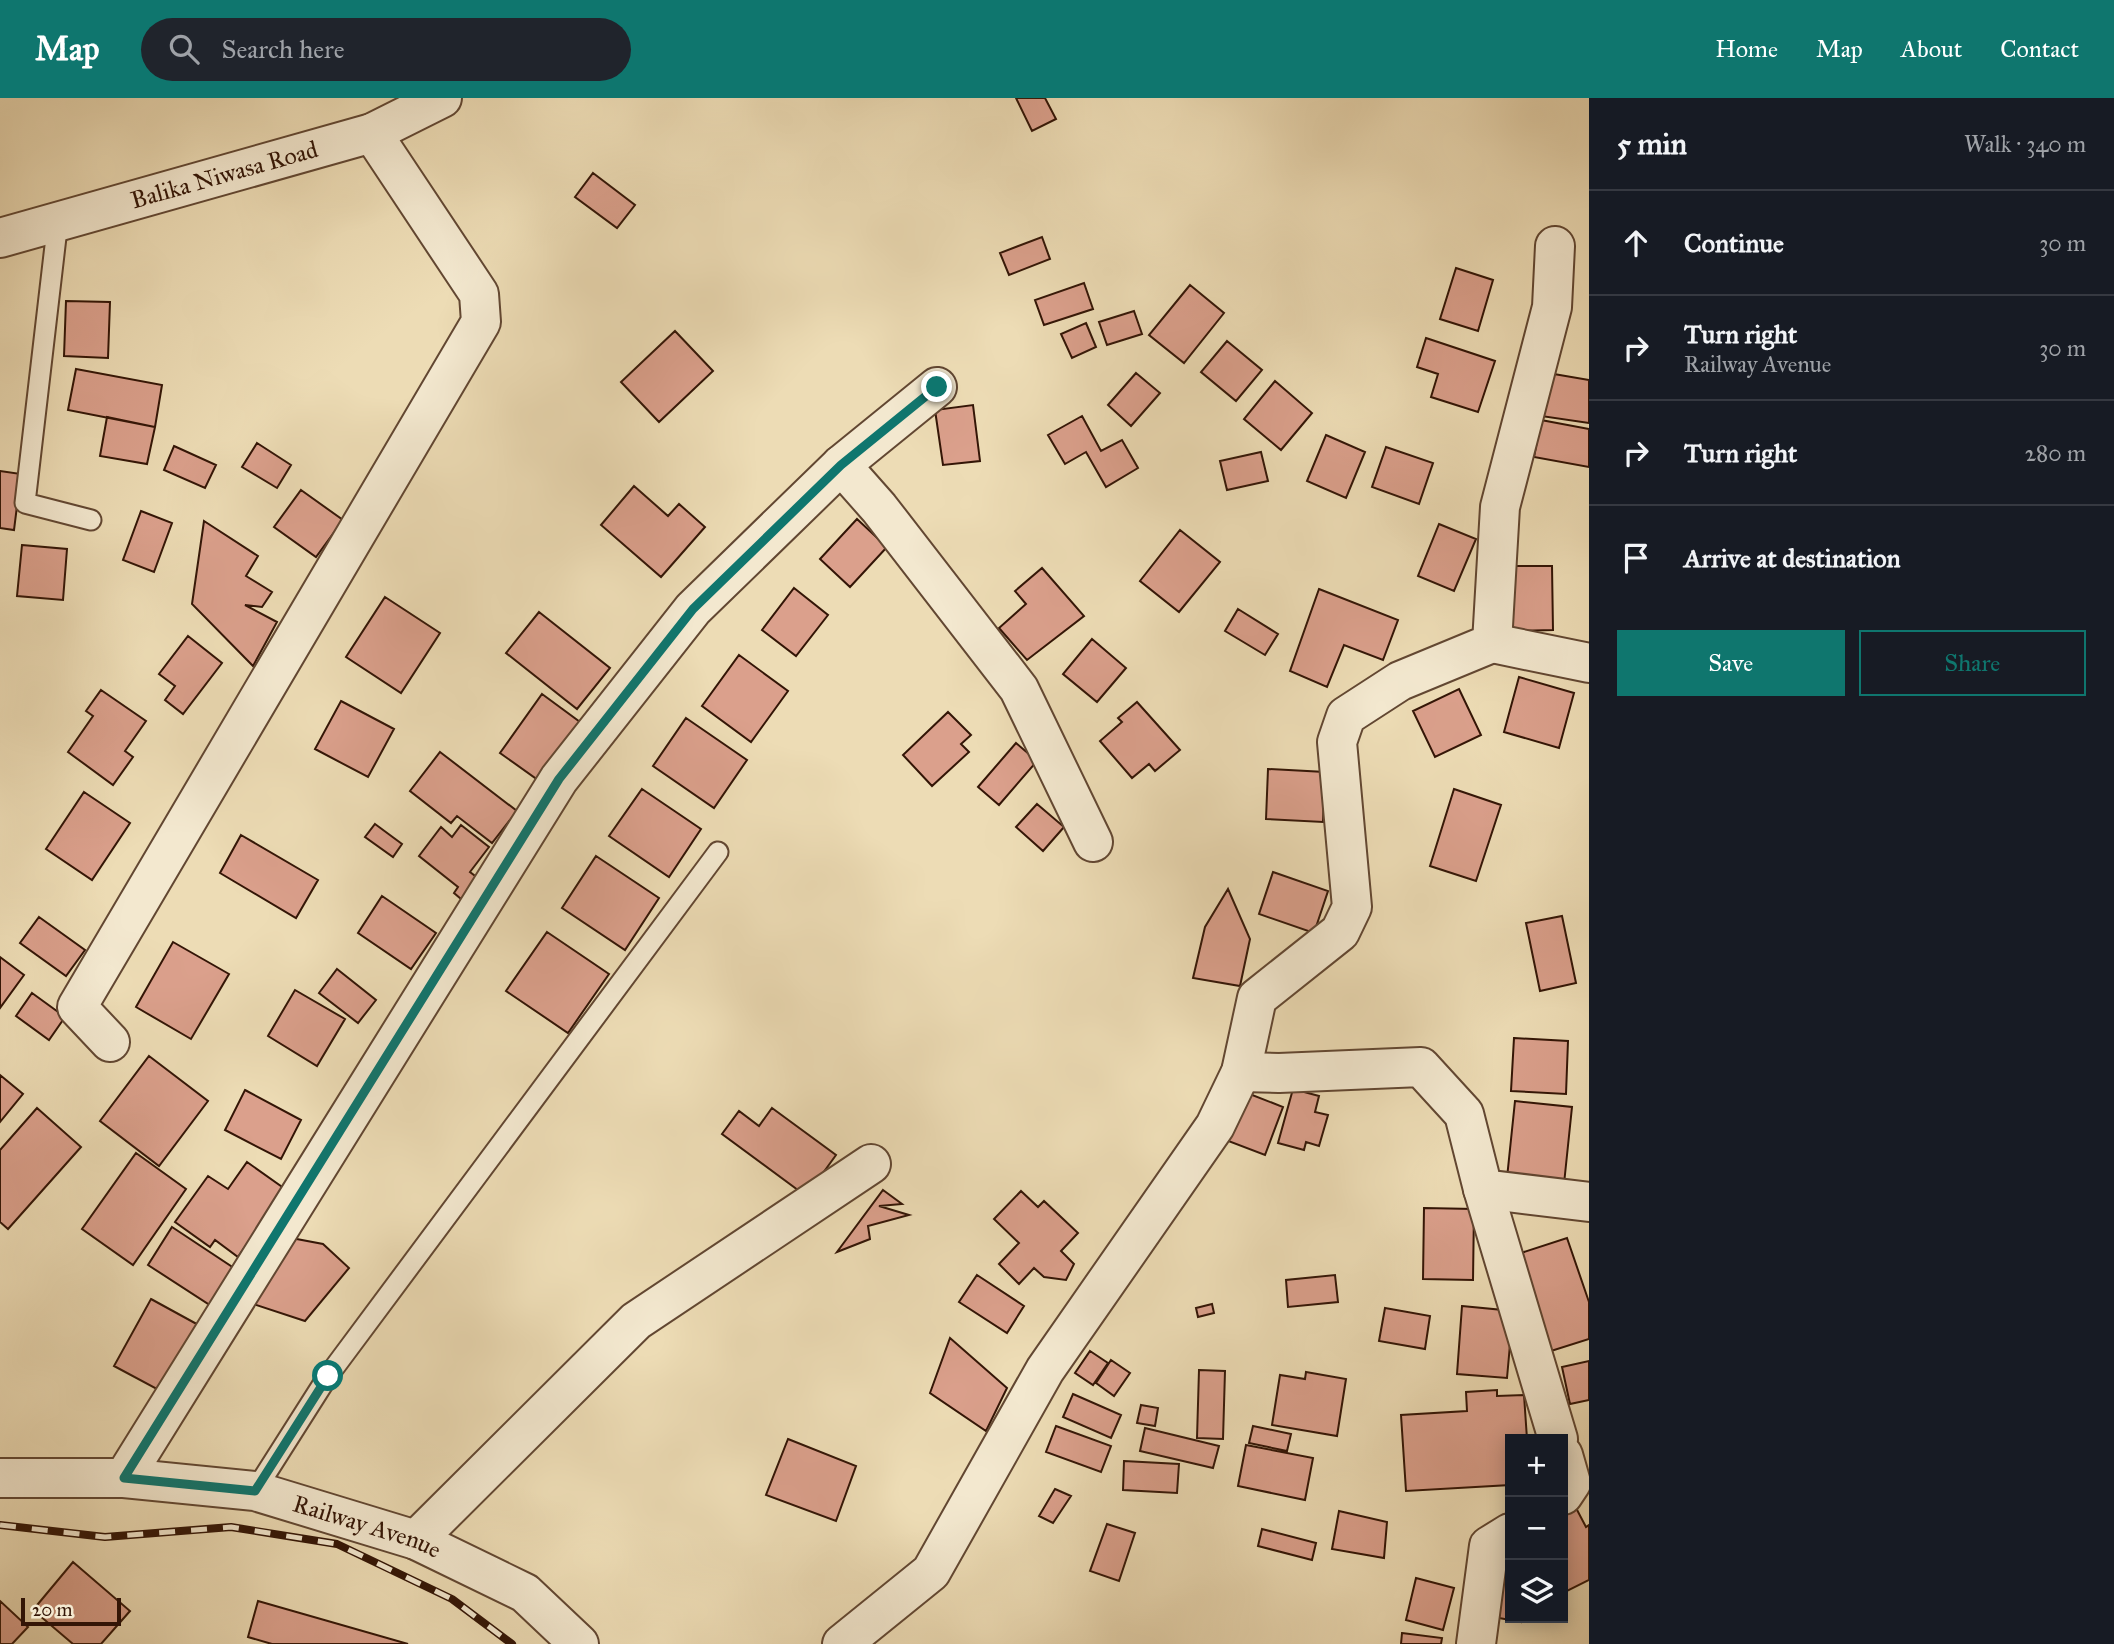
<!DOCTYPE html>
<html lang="en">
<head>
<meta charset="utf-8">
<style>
	:root { --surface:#171b24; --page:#20242c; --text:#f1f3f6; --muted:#9ea1a6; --line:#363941; --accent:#0f766e }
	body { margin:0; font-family:"IM FELL Great Primer",serif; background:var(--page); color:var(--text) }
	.controls { position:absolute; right:21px; bottom:21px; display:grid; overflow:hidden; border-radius:0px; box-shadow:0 4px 18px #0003 }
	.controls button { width:63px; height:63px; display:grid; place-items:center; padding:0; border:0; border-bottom:2px solid var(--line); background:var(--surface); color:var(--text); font:35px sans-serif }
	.scale { position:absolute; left:21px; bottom:18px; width:100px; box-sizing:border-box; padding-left:7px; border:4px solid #331506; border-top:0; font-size:19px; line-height:24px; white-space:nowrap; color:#331506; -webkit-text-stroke:5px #f3e8cf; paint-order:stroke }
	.stop { position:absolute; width:21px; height:21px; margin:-16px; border:5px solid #0f766e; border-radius:50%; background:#fff }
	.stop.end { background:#0f766e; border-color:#fff; box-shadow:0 2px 7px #0008 }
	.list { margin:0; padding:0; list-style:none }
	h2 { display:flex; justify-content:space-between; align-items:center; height:91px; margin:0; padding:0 28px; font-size:30px }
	h2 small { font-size:23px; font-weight:400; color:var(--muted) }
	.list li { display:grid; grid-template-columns:46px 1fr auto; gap:21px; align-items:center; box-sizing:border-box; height:105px; padding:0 28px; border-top:2px solid var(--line) }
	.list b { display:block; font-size:26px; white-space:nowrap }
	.list p { margin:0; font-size:23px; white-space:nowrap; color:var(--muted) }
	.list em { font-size:23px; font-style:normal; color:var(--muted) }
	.actions { display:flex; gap:14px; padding:21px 28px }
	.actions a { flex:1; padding:16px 0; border:2px solid var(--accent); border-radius:0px; text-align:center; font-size:24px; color:var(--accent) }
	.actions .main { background:var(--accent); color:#fff }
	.icon { flex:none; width:38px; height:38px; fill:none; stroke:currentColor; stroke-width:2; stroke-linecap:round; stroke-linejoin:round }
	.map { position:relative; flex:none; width:1589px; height:1546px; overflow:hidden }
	header { display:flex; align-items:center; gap:42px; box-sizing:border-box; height:98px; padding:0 35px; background:var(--accent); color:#fff }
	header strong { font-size:33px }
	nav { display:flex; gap:38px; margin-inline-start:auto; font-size:24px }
	.search { width:490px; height:63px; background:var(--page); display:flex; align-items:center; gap:18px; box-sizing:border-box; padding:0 24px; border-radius:38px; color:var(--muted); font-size:26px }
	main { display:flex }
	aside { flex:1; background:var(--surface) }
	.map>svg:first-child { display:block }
</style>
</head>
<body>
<header>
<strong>Map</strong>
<div class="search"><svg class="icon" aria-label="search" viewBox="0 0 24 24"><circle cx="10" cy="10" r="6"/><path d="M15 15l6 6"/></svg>Search here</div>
<nav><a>Home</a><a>Map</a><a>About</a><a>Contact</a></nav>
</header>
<main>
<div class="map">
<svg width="1589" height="1546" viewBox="0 0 1589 1546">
	<rect width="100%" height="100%" fill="#eddcb5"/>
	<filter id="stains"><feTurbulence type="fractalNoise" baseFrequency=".00286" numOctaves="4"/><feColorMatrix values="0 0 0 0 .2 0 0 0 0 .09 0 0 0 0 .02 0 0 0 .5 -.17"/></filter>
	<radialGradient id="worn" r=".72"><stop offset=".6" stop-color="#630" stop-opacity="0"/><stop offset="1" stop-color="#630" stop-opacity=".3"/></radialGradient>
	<path fill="#dba08c" stroke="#331506" stroke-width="2" d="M 1016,0 L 1045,0 L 1056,21 L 1032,33 Z
		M 593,75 L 635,107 L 617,130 L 575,99 Z
		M 1042,139 L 1050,161 L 1009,177 L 1000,155 Z
		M 1456,170 L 1493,182 L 1478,233 L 1440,221 Z
		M 1084,185 L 1093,211 L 1044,227 L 1035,202 Z
		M 1190,187 L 1224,215 L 1184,265 L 1149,237 Z
		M 66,203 L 110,204 L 108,260 L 64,258 Z
		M 1134,213 L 1142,236 L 1107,247 L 1099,224 Z
		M 1086,225 L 1096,249 L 1072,260 L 1061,236 Z
		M 675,233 L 713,273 L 659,324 L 621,284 Z
		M 1426,240 L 1495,263 L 1478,314 L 1431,299 L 1438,276 L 1417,269 Z
		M 1227,243 L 1262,272 L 1236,303 L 1201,274 Z
		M 76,271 L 162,287 L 155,329 L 68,312 Z
		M 1136,275 L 1160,295 L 1131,328 L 1108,307 Z
		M 1548,275 L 1589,282 L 1589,325 L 1541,318 Z
		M 1275,283 L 1312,315 L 1281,352 L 1244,321 Z
		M 973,307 L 980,363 L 943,367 L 935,312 Z
		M 1082,318 L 1101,353 L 1122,342 L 1138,370 L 1106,389 L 1086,354 L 1065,366 L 1048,337 Z
		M 107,319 L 155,329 L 147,366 L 100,358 Z
		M 1541,322 L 1589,331 L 1589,369 L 1534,359 Z
		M 1326,337 L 1365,354 L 1346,400 L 1307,383 Z
		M 257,345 L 291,367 L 277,390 L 242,369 Z
		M 174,348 L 216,367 L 205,390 L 164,372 Z
		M 1386,349 L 1433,365 L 1419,406 L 1372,389 Z
		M 1261,354 L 1268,383 L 1227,392 L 1220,363 Z
		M 0,373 L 21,376 L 14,432 L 0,430 Z
		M 634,388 L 668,418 L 679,406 L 705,429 L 661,479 L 601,427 Z
		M 301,392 L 343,422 L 316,459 L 274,429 Z
		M 141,413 L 172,425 L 154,474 L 123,462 Z
		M 857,421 L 887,449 L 850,489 L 820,461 Z
		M 204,423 L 258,458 L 246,478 L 272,494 L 262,509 L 245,507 L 277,524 L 253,568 L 192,506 Z
		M 1439,426 L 1476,441 L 1454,493 L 1418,478 Z
		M 1180,432 L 1220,464 L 1179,514 L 1140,483 Z
		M 22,447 L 67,451 L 63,502 L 17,498 Z
		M 1512,468 L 1552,468 L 1553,532 L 1513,533 Z
		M 1042,470 L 1084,518 L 1027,562 L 999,530 L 1026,506 L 1015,493 Z
		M 794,490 L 828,517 L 796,558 L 762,532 Z
		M 1319,491 L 1398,522 L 1383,562 L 1344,547 L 1327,589 L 1290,573 Z
		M 385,499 L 440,535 L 401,595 L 346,559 Z
		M 1238,511 L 1278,536 L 1265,557 L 1225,533 Z
		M 539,514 L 610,570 L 577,611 L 506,555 Z
		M 188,538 L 222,565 L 183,616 L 165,602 L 175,588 L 159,576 Z
		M 1092,541 L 1126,570 L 1097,604 L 1063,576 Z
		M 739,557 L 788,593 L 751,644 L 702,608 Z
		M 1519,579 L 1574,595 L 1559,650 L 1504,634 Z
		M 1459,591 L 1481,637 L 1435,659 L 1413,613 Z
		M 101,592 L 146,623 L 125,653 L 133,659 L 113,687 L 68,654 L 93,618 L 86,613 Z
		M 542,596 L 580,624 L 538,682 L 500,655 Z
		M 341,603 L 394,631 L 368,679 L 315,651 Z
		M 1137,604 L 1180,652 L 1155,673 L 1149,666 L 1132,680 L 1100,643 L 1122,624 L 1118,620 Z
		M 948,614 L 971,637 L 961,646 L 969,654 L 932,688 L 903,657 Z
		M 686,620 L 747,662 L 714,710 L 653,668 Z
		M 1016,645 L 1037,663 L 999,707 L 978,689 Z
		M 440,654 L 517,713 L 492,745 L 457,718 L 451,725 L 410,693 Z
		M 1268,671 L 1325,674 L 1323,724 L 1266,721 Z
		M 642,691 L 701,731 L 669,779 L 609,738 Z
		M 1454,691 L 1501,707 L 1476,783 L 1430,768 Z
		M 84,694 L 130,725 L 92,782 L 46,751 Z
		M 1037,706 L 1064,729 L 1043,753 L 1016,729 Z
		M 375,726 L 402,746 L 393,759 L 365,739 Z
		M 461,727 L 489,749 L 470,774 L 483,784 L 467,806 L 454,795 L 458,789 L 419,758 L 441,729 L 452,739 Z
		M 241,737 L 318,782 L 296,820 L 220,775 Z
		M 596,758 L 659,800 L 625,852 L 562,810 Z
		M 1273,774 L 1328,793 L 1314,835 L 1259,816 Z
		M 1228,791 L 1250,841 L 1240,888 L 1193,880 L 1205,829 Z
		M 382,798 L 436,835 L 411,871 L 358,835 Z
		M 1562,818 L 1576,885 L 1540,893 L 1526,825 Z
		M 39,819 L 85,852 L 66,878 L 20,845 Z
		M 547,834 L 609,876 L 568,935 L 506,893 Z
		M 173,844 L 229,876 L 191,941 L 136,909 Z
		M 0,859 L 24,877 L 0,910 Z
		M 337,871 L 376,902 L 358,925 L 319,895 Z
		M 295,892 L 345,921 L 317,968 L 268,938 Z
		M 32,895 L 65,919 L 49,942 L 16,918 Z
		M 1514,940 L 1568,943 L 1566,996 L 1511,993 Z
		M 149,958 L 208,1003 L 159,1068 L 100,1023 Z
		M 0,977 L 23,996 L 0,1024 Z
		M 1293,991 L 1319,998 L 1315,1014 L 1328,1017 L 1319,1048 L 1306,1044 L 1304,1052 L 1278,1045 Z
		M 245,992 L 301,1022 L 281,1061 L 225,1032 Z
		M 1242,993 L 1283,1009 L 1265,1057 L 1223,1041 Z
		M 1515,1003 L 1572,1009 L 1564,1086 L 1507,1080 Z
		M 37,1010 L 81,1049 L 8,1131 L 0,1124 L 0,1052 Z
		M 772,1010 L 836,1057 L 815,1086 L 802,1095 L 722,1036 L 739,1013 L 759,1028 Z
		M 136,1055 L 186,1091 L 133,1167 L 82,1131 Z
		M 247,1064 L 285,1091 L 238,1159 L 215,1142 L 210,1149 L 175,1124 L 208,1078 L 228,1091 Z
		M 883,1092 L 902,1106 L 879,1108 L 909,1117 L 868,1128 L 870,1141 L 837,1154 Z
		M 1021,1093 L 1038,1109 L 1044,1103 L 1078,1135 L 1061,1153 L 1074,1166 L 1066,1182 L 1044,1179 L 1034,1170 L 1019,1186 L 999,1166 L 1019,1145 L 994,1121 Z
		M 1424,1110 L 1474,1111 L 1473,1182 L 1423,1181 Z
		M 172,1129 L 240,1174 L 216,1211 L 148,1167 Z
		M 286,1139 L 323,1146 L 349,1170 L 305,1223 L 244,1203 Z
		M 1567,1140 L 1589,1204 L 1589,1241 L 1551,1253 L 1518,1156 Z
		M 977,1177 L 1024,1208 L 1007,1235 L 959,1204 Z
		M 1335,1177 L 1338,1204 L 1288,1209 L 1286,1182 Z
		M 151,1201 L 204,1230 L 168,1297 L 114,1268 Z
		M 1212,1206 L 1214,1215 L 1198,1219 L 1196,1210 Z
		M 1462,1208 L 1513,1213 L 1507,1280 L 1457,1276 Z
		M 1385,1210 L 1430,1218 L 1425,1251 L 1379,1243 Z
		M 950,1240 L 1007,1290 L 986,1333 L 930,1295 Z
		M 1090,1253 L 1108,1265 L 1093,1287 L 1075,1275 Z
		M 1111,1262 L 1130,1275 L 1114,1298 L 1096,1285 Z
		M 1589,1263 L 1589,1302 L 1570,1306 L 1562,1269 Z
		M 1199,1272 L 1225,1273 L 1223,1341 L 1197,1340 Z
		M 1306,1274 L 1346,1281 L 1337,1338 L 1272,1327 L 1280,1277 L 1305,1281 Z
		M 1497,1292 L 1497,1298 L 1524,1297 L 1527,1341 L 1510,1341 L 1510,1387 L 1406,1393 L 1401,1317 L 1467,1313 L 1466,1294 Z
		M 1073,1296 L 1121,1317 L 1111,1340 L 1063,1319 Z
		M 1141,1307 L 1158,1310 L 1155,1328 L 1137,1325 Z
		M 1056,1328 L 1111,1348 L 1101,1374 L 1046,1354 Z
		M 1253,1328 L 1291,1336 L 1287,1353 L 1249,1345 Z
		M 1145,1330 L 1219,1348 L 1213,1370 L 1140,1353 Z
		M 788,1341 L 856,1368 L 836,1423 L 766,1397 Z
		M 1246,1347 L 1313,1360 L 1305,1402 L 1238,1388 Z
		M 1124,1363 L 1179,1366 L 1177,1395 L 1123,1392 Z
		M 1055,1391 L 1071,1398 L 1053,1425 L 1039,1418 Z
		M 1575,1408 L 1586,1429 L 1589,1427 L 1589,1482 L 1563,1495 L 1563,1414 Z
		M 1339,1413 L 1387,1424 L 1384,1460 L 1332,1451 Z
		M 1107,1426 L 1135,1435 L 1119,1483 L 1090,1473 Z
		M 1262,1431 L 1316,1445 L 1312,1462 L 1258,1448 Z
		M 1499,1452 L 1510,1454 L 1510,1520 L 1521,1520 L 1521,1524 L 1488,1518 Z
		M 73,1464 L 130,1513 L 101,1546 L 73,1546 L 33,1512 Z
		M 1416,1480 L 1454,1490 L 1443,1532 L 1406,1522 Z
		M 0,1503 L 28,1529 L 12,1546 L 0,1546 Z
		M 258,1503 L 408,1546 L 272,1546 L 248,1539 Z
		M 1402,1535 L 1442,1540 L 1441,1546 L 1401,1546 Z"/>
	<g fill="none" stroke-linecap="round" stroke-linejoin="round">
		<defs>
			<path id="service" d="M 58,122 L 25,405 L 91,422
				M 255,1393 L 328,1278 L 718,754"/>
			<g id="minor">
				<path d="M 841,367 L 879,410 L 1019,591 L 1093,744"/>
				<path d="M 1492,545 L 1589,565"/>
				<path d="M 110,944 L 77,909 L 481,224 L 479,196 L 372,35"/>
				<path d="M 1241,974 L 1279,975 L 1421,969 L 1464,1016 L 1483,1091 L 1589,1104"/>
				<path d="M 1483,1091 L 1558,1341"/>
				<path d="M 1563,1357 L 1571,1385 L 1563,1397"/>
				<path id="s1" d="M 0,1380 L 124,1380 L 255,1393 L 416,1442 L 525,1495 L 579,1546"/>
				<path d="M 124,1380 L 559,681 L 693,511 L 841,367 L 937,289"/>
				<path d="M 416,1442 L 636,1223 L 871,1066"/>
				<path d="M 842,1546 L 931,1474 L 1045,1272 L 1215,1028 L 1241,974 L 1257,900 L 1340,834 L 1352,809 L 1337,644 L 1346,618 L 1400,583 L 1492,545 L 1500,409 L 1552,209 L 1555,148"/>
				<path d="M 1476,1546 L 1489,1448 L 1510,1435"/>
			</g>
			<g id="tertiary">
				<path id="s2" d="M 0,140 L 372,35 L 442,0"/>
			</g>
		</defs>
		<use href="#service" stroke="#624732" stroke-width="23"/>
		<use href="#minor" stroke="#624732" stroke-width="42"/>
		<use href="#tertiary" stroke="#624732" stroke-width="42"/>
		<use href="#service" stroke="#f3e8cf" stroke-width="19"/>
		<use href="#minor" stroke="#f3e8cf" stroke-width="38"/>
		<use href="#tertiary" stroke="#f3e8cf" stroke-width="38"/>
		<defs>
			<path id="rail" d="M 0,1427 L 105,1439 L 231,1429 L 337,1446 L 452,1501 L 512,1546"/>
		</defs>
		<use href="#rail" stroke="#331506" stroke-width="8"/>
		<use href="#rail" stroke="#f3e8cf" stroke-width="5" stroke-dasharray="16" stroke-linecap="butt"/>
	</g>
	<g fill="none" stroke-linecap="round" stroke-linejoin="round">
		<path stroke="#0f766e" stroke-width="9" d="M 328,1278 L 255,1393 L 124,1380 L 559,681 L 693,511 L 841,367 L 937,289"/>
	</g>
	<g text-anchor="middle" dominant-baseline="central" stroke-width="5" stroke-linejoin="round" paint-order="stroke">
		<g font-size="24" fill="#331506" stroke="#f3e8cf">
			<text stroke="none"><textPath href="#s2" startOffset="233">Balika Niwasa Road</textPath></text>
			<text stroke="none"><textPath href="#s1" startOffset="373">Railway Avenue</textPath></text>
		</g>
	</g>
	<rect width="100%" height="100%" filter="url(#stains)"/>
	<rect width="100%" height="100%" fill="url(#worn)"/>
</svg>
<div class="controls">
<button>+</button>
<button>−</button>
<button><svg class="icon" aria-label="layers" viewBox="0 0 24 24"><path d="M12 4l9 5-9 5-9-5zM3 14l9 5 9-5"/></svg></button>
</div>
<div class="scale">20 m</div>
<div class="stop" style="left:328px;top:1278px"></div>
<div class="stop end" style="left:937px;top:289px"></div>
</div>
<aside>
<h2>5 min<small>Walk · 340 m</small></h2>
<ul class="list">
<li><svg class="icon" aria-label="ahead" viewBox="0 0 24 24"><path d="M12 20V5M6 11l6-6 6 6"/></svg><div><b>Continue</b></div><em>30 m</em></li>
<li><svg class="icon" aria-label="right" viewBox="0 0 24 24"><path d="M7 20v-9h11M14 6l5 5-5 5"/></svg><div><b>Turn right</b><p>Railway Avenue</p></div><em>30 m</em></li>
<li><svg class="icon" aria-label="right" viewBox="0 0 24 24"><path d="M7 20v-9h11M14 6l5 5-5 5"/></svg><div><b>Turn right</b></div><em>280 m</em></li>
<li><svg class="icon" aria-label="arrive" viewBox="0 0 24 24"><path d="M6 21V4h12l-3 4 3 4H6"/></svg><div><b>Arrive at destination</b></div></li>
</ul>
<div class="actions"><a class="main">Save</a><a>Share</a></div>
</aside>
</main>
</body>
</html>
